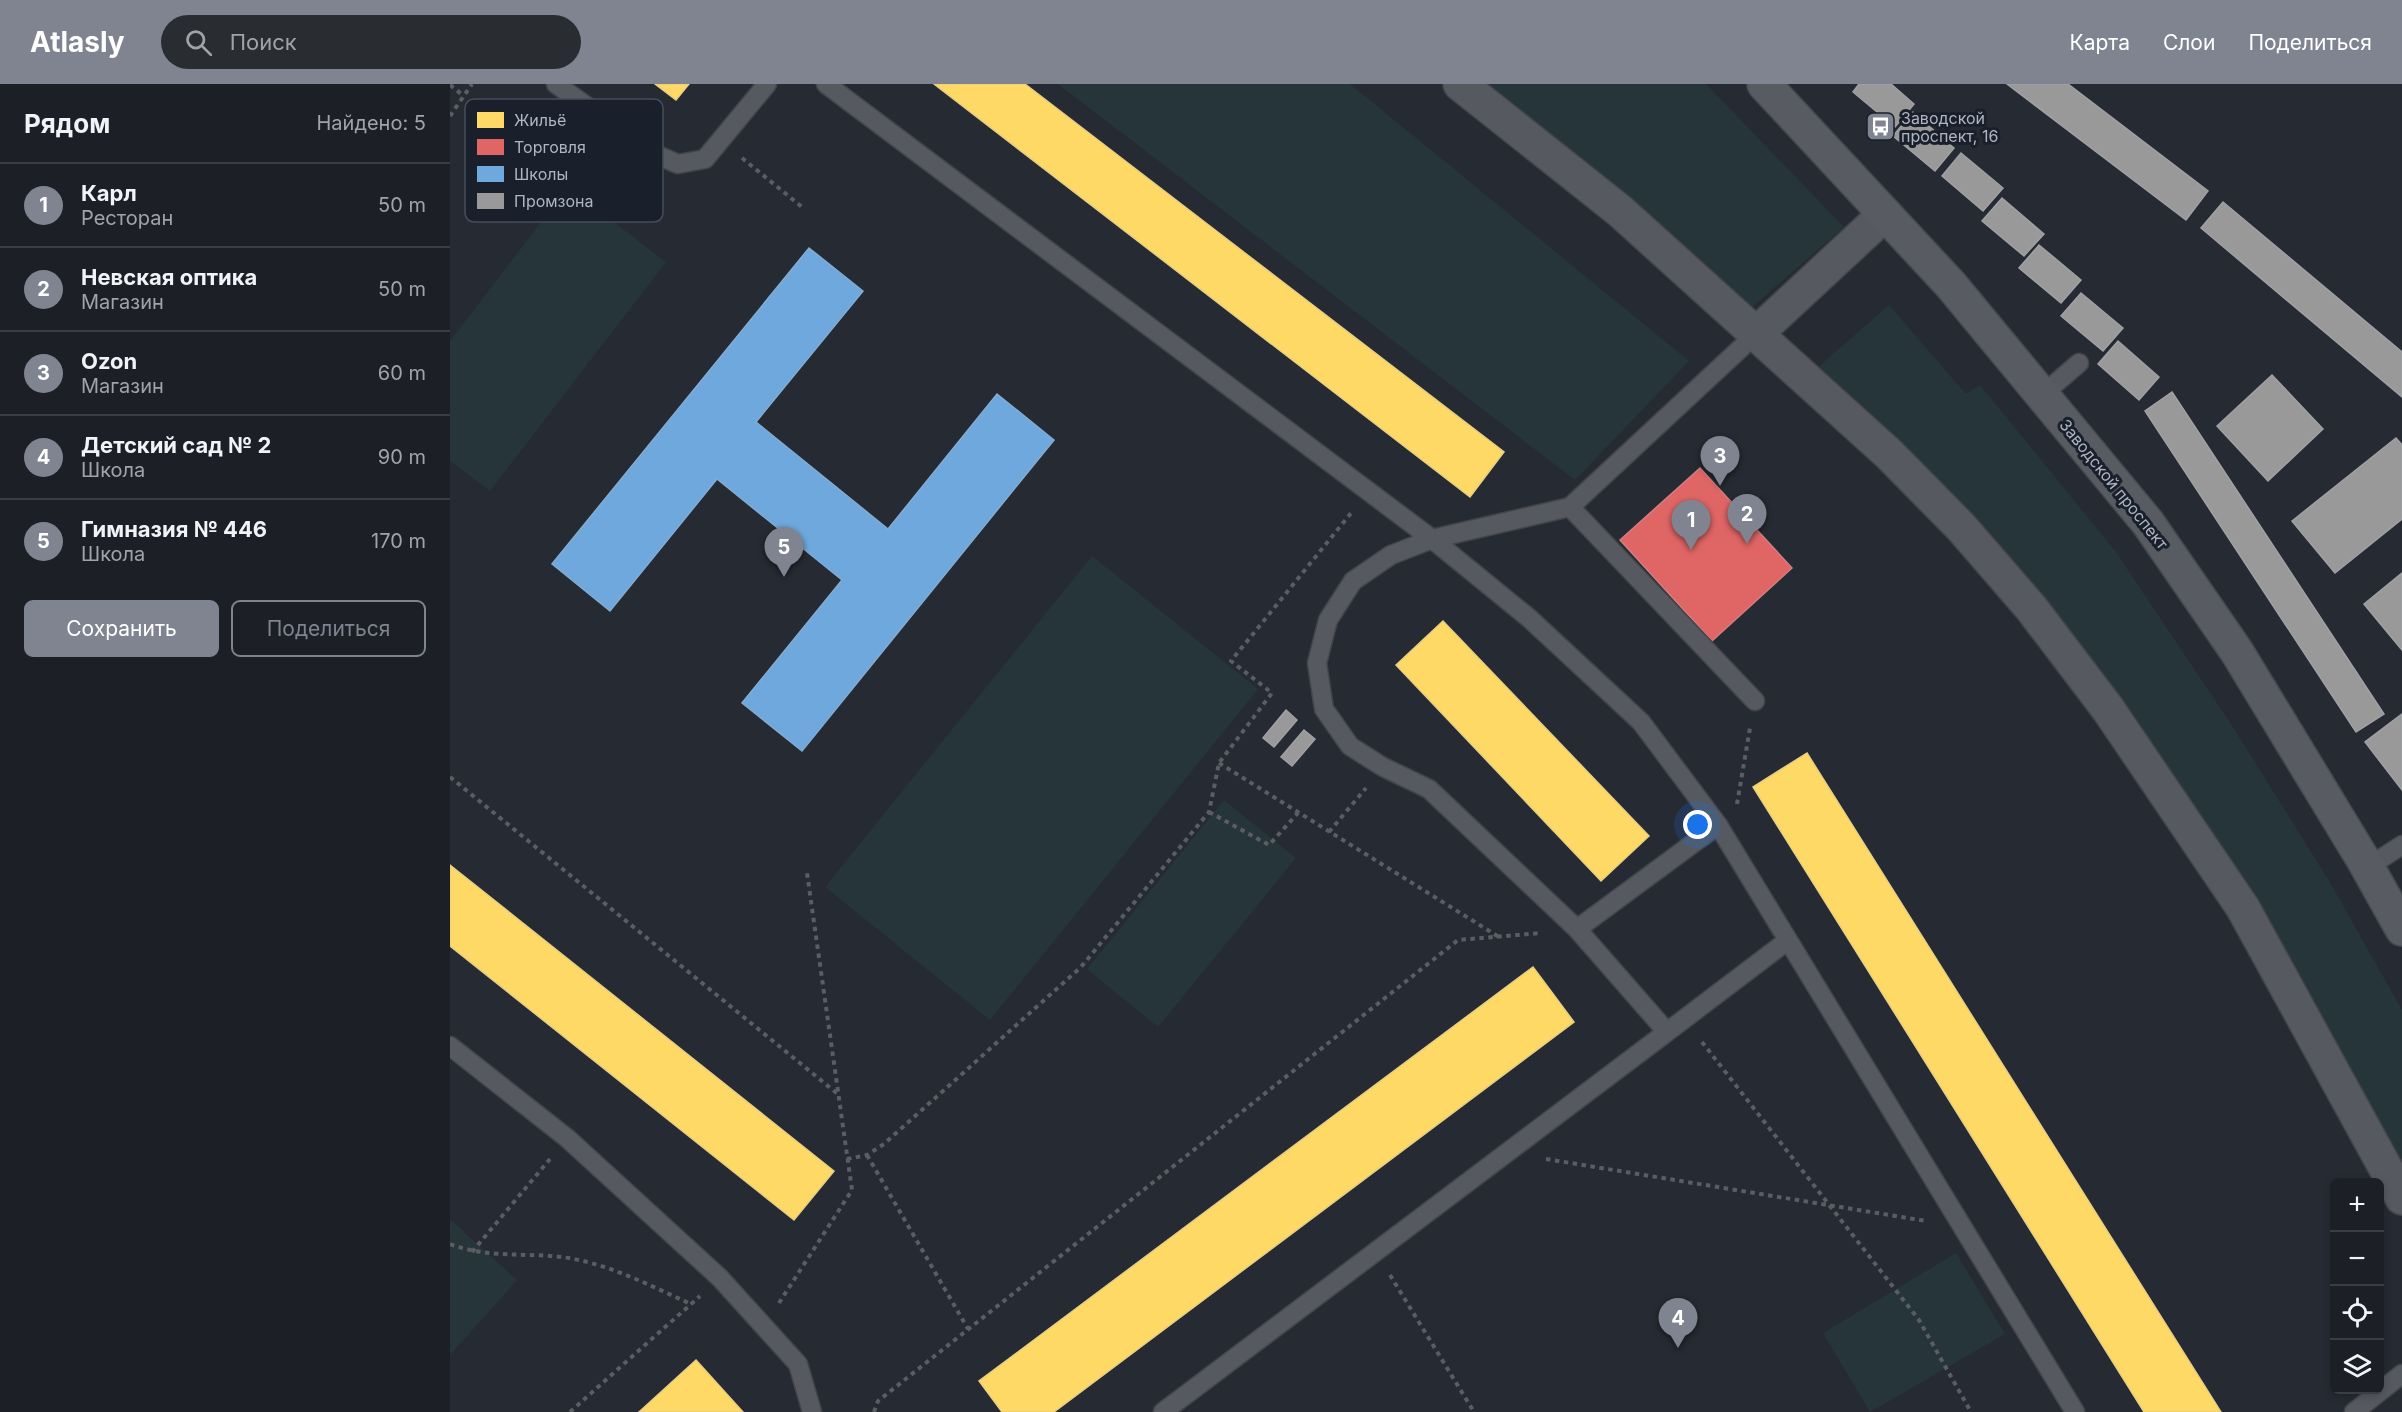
<!DOCTYPE html>
<html lang="ru">
<head>
<meta charset="utf-8">
<style>
	:root { --surface:#1c2026; --page:#292d32; --text:#f1f3f6; --muted:#a0a3a7; --line:#3a3e43; --accent:#7f8490 }
	body { margin:0; font-family:Inter,sans-serif; background:var(--page); color:var(--text) }
	.controls { position:absolute; right:18px; bottom:18px; display:grid; overflow:hidden; border-radius:9px; box-shadow:0 3px 9px #0003 }
	.controls button { width:54px; height:54px; display:grid; place-items:center; padding:0; border:0; border-bottom:2px solid var(--line); background:var(--surface); color:var(--text); font:30px sans-serif }
	.you { position:absolute; left:1248px; top:741px; width:21px; height:21px; margin:-15px; border:4px solid #fff; border-radius:50%; background:#1a73e8; box-shadow:0 0 0 9px #1a73e833 }
	.badge { display:grid; place-items:center; width:39px; height:39px; border-radius:50%; background:var(--accent); color:#fff; font-size:20px; font-weight:700 }
	.pin { position:absolute; translate:-50% -50px; filter:drop-shadow(0 2px 3px #0008) }
	.pin::after { content:''; position:absolute; top:32px; width:21px; height:18px; background:inherit; clip-path:polygon(0 0,100% 0,50% 100%) }
	.list { margin:0; padding:0; list-style:none }
	h2 { display:flex; justify-content:space-between; align-items:center; height:78px; margin:0; padding:0 24px; font-size:26px }
	h2 small { font-size:20px; font-weight:400; color:var(--muted) }
	.list li { display:grid; grid-template-columns:39px 1fr auto; gap:18px; align-items:center; box-sizing:border-box; height:84px; padding:0 24px; border-top:2px solid var(--line) }
	.list b { display:block; font-size:22px; white-space:nowrap }
	.list p { margin:0; font-size:20px; white-space:nowrap; color:var(--muted) }
	.list em { font-size:20px; font-style:normal; color:var(--muted) }
	.actions { display:flex; gap:12px; padding:18px 24px }
	.actions a { flex:1; padding:14px 0; border:2px solid var(--accent); border-radius:9px; text-align:center; font-size:21px; color:var(--accent) }
	.actions .main { background:var(--accent); color:#fff }
	.icon { flex:none; width:33px; height:33px; fill:none; stroke:currentColor; stroke-width:2; stroke-linecap:round; stroke-linejoin:round }
	.map { position:relative; flex:none; width:1952px; height:1328px; overflow:hidden }
	header { display:flex; align-items:center; gap:36px; box-sizing:border-box; height:84px; padding:0 30px; background:var(--accent); color:#fff }
	header strong { font-size:28px }
	nav { display:flex; gap:33px; margin-inline-start:auto; font-size:21px }
	.search { width:420px; height:54px; background:var(--page); display:flex; align-items:center; gap:15px; box-sizing:border-box; padding:0 21px; border-radius:33px; color:var(--muted); font-size:22px }
	main { display:flex }
	aside { flex:1; background:var(--surface) }
	.map>svg:first-child { display:block }
</style>
</head>
<body>
<header>
<strong>Atlasly</strong>
<div class="search"><svg class="icon" aria-label="search" viewBox="0 0 24 24"><circle cx="10" cy="10" r="6"/><path d="M15 15l6 6"/></svg>Поиск</div>
<nav><a>Карта</a><a>Слои</a><a>Поделиться</a></nav>
</header>
<main>
<aside>
<h2>Рядом<small>Найдено: 5</small></h2>
<ul class="list">
<li><span class="badge">1</span><div><b>Карл</b><p>Ресторан</p></div><em>50 m</em></li>
<li><span class="badge">2</span><div><b>Невская оптика</b><p>Магазин</p></div><em>50 m</em></li>
<li><span class="badge">3</span><div><b>Ozon</b><p>Магазин</p></div><em>60 m</em></li>
<li><span class="badge">4</span><div><b>Детский сад № 2</b><p>Школа</p></div><em>90 m</em></li>
<li><span class="badge">5</span><div><b>Гимназия № 446</b><p>Школа</p></div><em>170 m</em></li>
</ul>
<div class="actions"><a class="main">Сохранить</a><a>Поделиться</a></div>
</aside>
<div class="map">
<svg width="1952" height="1328" viewBox="0 0 1952 1328">
	<rect width="100%" height="100%" fill="#262a32"/>
	<path fill="#263539" d="M 608,0 L 900,0 L 1239,277 L 1125,396 Z
		M 1039,0 L 1256,0 L 1394,143 L 1300,225 Z
		M 118,103 L 216,178 L 40,407 L 0,377 L 0,257 Z
		M 1439,221 L 1516,310 L 1530,301 L 1666,468 L 1781,640 L 1878,795 L 1952,926 L 1952,1082 L 1620,549 L 1367,284 Z
		M 642,472 L 808,605 L 540,936 L 375,803 Z
		M 774,716 L 846,774 L 708,943 L 637,885 Z
		M 0,1135 L 67,1196 L 0,1271 Z
		M 1506,1169 L 1555,1250 L 1420,1328 L 1373,1249 Z"/>
	<path fill="#ffd966" stroke="#e7ce82" stroke-width="1.5" d="M 205,0 L 239,0 L 226,16 Z
		M 484,0 L 575,0 L 1054,368 L 1020,413 Z
		M 993,537 L 1199,752 L 1151,797 L 946,581 Z
		M 1357,669 L 1771,1328 L 1694,1328 L 1499,1016 L 1303,703 Z
		M 0,781 L 384,1087 L 344,1136 L 0,862 Z
		M 1083,883 L 1124,938 L 604,1328 L 552,1328 L 529,1297 Z
		M 246,1276 L 293,1328 L 189,1328 Z"/>
	<path fill="#e06666" stroke="#d17e82" stroke-width="1.5" d="M 1250,384 L 1342,484 L 1262,557 L 1170,456 Z"/>
	<path fill="#6fa8dc" stroke="#82acd4" stroke-width="1.5" d="M 359,164 L 413,207 L 306,338 L 438,445 L 547,310 L 604,356 L 352,667 L 292,619 L 392,496 L 267,395 L 160,527 L 102,480 Z"/>
	<path fill="#999" stroke="#a0a1a6" stroke-width="1.5" d="M 1409,0 L 1441,0 L 1464,20 L 1445,43 L 1403,8 Z
		M 1557,0 L 1618,0 L 1758,107 L 1736,136 Z
		M 1463,28 L 1504,64 L 1485,87 L 1443,52 Z
		M 1511,69 L 1553,104 L 1533,127 L 1492,92 Z
		M 1552,114 L 1594,150 L 1574,172 L 1532,137 Z
		M 1773,118 L 1952,268 L 1952,313 L 1751,144 Z
		M 1589,161 L 1631,196 L 1611,219 L 1569,184 Z
		M 1631,209 L 1673,244 L 1653,267 L 1611,232 Z
		M 1668,257 L 1709,293 L 1689,316 L 1648,280 Z
		M 1822,291 L 1873,345 L 1818,397 L 1767,342 Z
		M 1722,308 L 1934,630 L 1906,648 L 1695,327 Z
		M 1946,354 L 1952,361 L 1952,435 L 1885,489 L 1842,437 Z
		M 1952,489 L 1952,566 L 1914,520 Z
		M 836,626 L 847,636 L 824,663 L 813,654 Z
		M 1952,630 L 1952,706 L 1915,658 Z
		M 854,646 L 865,655 L 842,682 L 831,673 Z"/>
	<g fill="none" stroke-linecap="round" stroke-linejoin="round">
		<defs>
			<path id="lane" d="M 106,0 L 200,68 L 228,80 L 255,75 L 317,0
				M 376,0 L 982,455 L 1120,423 L 1306,250
				M 1592,311 L 1629,279
				M 1120,423 L 1305,617
				M 1918,783 L 1952,761
				M 1127,845 L 1268,741
				M 1337,857 L 1217,948 L 1127,845 L 979,705 L 933,683 L 900,662 L 874,625 L 867,579 L 878,536 L 903,497 L 941,471 L 982,455 L 1079,534 L 1191,638 L 1268,741 L 1625,1328
				M 0,962 L 117,1054 L 270,1194 L 348,1280 L 362,1328
				M 713,1328 L 1217,948
				M 1904,1328 L 1952,1290"/>
			<path id="street" d="M 1010,0 L 1170,127 L 1439,370 L 1511,443 L 1582,525 L 1658,625 L 1793,824 L 1952,1114
				M 1306,250 L 1435,130"/>
			<path id="primary" d="M 1314,0 L 1501,201 L 1698,439 L 1787,568 L 1914,777 L 1952,845"/>
		</defs>
		<use href="#lane" stroke="#42444a" stroke-width="21"/>
		<use href="#street" stroke="#42444a" stroke-width="36"/>
		<use href="#primary" stroke="#43474e" stroke-width="36"/>
		<path stroke="#5a5d64" stroke-width="4" stroke-dasharray="4.5 4.5" stroke-linecap="butt" d="M 0,1 L 14,12
			M 0,32 L 22,0
			M 292,74 L 352,123
			M 769,679 L 1049,853
			M 0,693 L 389,1011
			M 1287,720 L 1300,644
			M 759,728 L 819,761 L 848,729
			M 879,748 L 916,704
			M 1252,958 L 1469,1236 L 1521,1328
			M 417,1071 L 518,1245
			M 397,1075 L 417,1071 L 434,1060 L 631,883 L 759,728 L 769,679 L 822,609 L 781,577 L 902,428
			M 1096,1075 L 1476,1137
			M 0,1160 C 42,1176 82,1167 124,1175 C 165,1183 203,1203 241,1220
			M 22,1168 L 100,1075
			M 940,1191 L 1024,1328
			M 329,1219 L 402,1106 L 357,789
			M 120,1328 L 250,1212
			M 424,1328 L 428,1317 L 1008,856 L 1091,849"/>
		<use href="#lane" stroke="#565960" stroke-width="18"/>
		<use href="#street" stroke="#565960" stroke-width="33"/>
		<use href="#primary" stroke="#585b62" stroke-width="33"/>
	</g>
	<defs>
		<symbol id="bus-square" viewBox="-11 -11 22 22"><rect x="-9" y="-9" width="18" height="18" rx="4" fill="#7f8490" stroke="#1a202b"/><path d="M-5-6H5V4H4V6H2V4H-2V6H-4V4H-5ZM-3.5-4V0h7V-4ZM-3.5 1.2v1.5H-2V1.2ZM2 1.2v1.5H3.5V1.2Z" fill="#fff"/></symbol>
	</defs>
	<g fill-rule="evenodd">
		<use href="#bus-square" x="1414" y="26" width="33" height="33"/>
	</g>
	<g text-anchor="middle" dominant-baseline="central" stroke-width="6" stroke-linejoin="round" paint-order="stroke">
		<g font-size="16" fill="#afb5c3" stroke="#1a202b" text-anchor="start">
			<text x="1451" y="34">Заводской<tspan x="1451" dy="18">проспект, 16</tspan></text>
		</g>
		<g font-size="16" fill="#afb5c3" stroke="#1a202b">
			<text transform="translate(1664 400) rotate(51)">Заводской проспект</text>
		</g>
	</g>
	<rect x="15" y="15" width="198" height="123" rx="9" fill="#1a202b" stroke="#474d59" stroke-width="1.5"/>
	<rect x="27" y="28" width="27" height="16" fill="#ffd966"/>
	<rect x="27" y="55" width="27" height="16" fill="#e06666"/>
	<rect x="27" y="82" width="27" height="16" fill="#6fa8dc"/>
	<rect x="27" y="109" width="27" height="16" fill="#999"/>
	<g font-size="16" fill="#afb5c3">
		<text x="64" y="42">Жильё</text>
		<text x="64" y="69">Торговля</text>
		<text x="64" y="96">Школы</text>
		<text x="64" y="123">Промзона</text>
	</g>
</svg>
<div class="controls">
<button>+</button>
<button>−</button>
<button><svg class="icon" aria-label="locate" viewBox="0 0 24 24"><circle cx="12" cy="12" r="6"/><path d="M12 2v4M12 18v4M2 12h4M18 12h4"/></svg></button>
<button><svg class="icon" aria-label="layers" viewBox="0 0 24 24"><path d="M12 4l9 5-9 5-9-5zM3 14l9 5 9-5"/></svg></button>
</div>
<div class="you"></div>
<div class="pin badge" style="left:1241px;top:466px">1</div>
<div class="pin badge" style="left:1297px;top:460px">2</div>
<div class="pin badge" style="left:1270px;top:402px">3</div>
<div class="pin badge" style="left:1228px;top:1264px">4</div>
<div class="pin badge" style="left:334px;top:493px">5</div>
</div>
</main>
</body>
</html>
